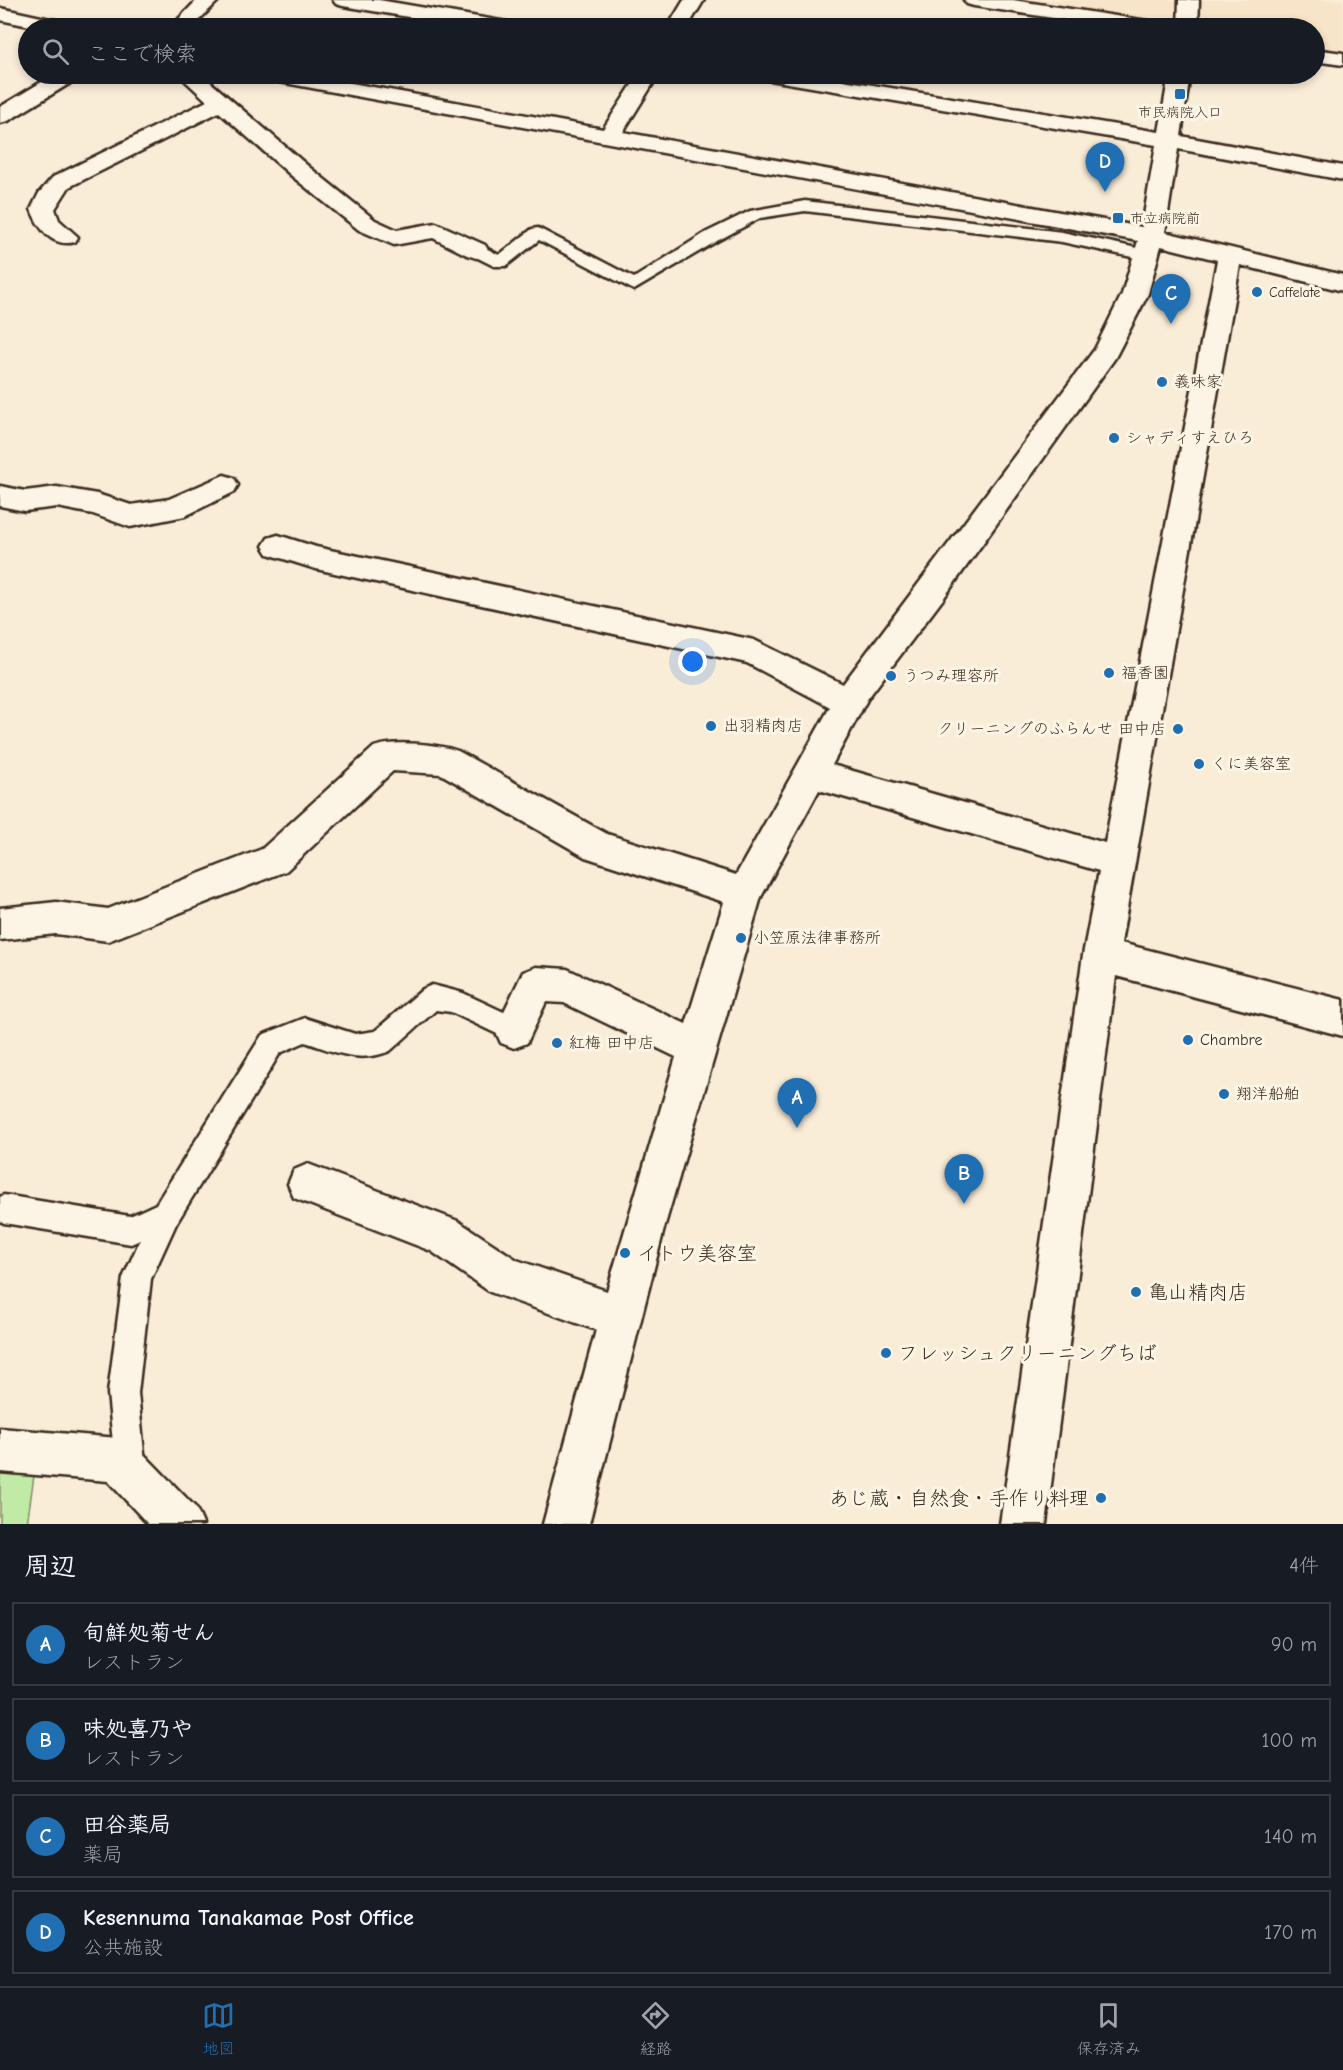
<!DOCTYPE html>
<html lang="ja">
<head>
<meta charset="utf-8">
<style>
	:root { --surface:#171b24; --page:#20242c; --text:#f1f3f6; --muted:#9ea1a6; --line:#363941; --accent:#1f6fb2 }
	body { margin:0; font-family:"Comic Neue","Klee One",sans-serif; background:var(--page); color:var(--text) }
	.you { position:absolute; left:693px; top:662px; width:21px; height:21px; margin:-15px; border:4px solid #fff; border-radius:50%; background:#1a73e8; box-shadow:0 0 0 9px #1a73e833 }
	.badge { display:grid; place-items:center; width:39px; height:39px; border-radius:50%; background:var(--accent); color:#fff; font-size:20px; font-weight:700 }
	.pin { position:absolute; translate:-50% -50px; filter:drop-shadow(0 2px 3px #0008) }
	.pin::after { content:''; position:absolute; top:32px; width:21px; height:18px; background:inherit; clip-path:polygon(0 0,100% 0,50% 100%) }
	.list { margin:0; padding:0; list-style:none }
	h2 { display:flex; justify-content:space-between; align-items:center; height:78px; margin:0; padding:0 24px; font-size:26px }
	h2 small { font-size:20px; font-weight:400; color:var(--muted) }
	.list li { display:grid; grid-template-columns:39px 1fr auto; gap:18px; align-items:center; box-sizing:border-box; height:84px; margin:0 12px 12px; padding:0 12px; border:2px solid var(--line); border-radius:0px }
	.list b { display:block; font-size:22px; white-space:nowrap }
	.list p { margin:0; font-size:20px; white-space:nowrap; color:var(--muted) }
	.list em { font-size:20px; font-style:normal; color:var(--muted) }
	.icon { flex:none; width:33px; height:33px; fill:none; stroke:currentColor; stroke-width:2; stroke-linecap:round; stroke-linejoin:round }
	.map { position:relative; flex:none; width:1343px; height:1524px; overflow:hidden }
	.search { position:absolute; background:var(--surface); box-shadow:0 3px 9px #0003; left:18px; right:18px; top:18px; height:66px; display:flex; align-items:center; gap:15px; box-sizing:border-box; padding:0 21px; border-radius:33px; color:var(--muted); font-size:22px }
	.sheet { height:462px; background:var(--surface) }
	nav { display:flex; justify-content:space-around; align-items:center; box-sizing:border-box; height:84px; border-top:2px solid var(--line); background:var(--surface); font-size:16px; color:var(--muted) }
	nav a { display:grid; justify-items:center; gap:3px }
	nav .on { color:var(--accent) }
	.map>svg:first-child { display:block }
</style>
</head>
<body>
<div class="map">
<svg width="1343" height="1524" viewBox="0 0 1343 1524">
	<rect width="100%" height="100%" fill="#faedd8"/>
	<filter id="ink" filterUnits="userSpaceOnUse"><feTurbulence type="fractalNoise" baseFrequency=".0167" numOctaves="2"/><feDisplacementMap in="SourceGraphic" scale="12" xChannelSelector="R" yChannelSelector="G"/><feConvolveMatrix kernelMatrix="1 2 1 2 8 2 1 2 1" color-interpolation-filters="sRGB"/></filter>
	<g filter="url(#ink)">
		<path fill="#f8e4c8" d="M 1001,0 L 1343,0 L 1343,55 L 1315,50 L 1314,28 L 1179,28 Z"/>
		<path fill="#c0eaa6" stroke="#7e8a62" stroke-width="1.5" d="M 0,1450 L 35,1469 L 27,1524 L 0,1524 Z"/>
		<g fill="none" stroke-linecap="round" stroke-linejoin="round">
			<defs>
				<path id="service" d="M 805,201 L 1062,232 L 1146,250 L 1152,251 L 1154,255 L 1152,259 L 1146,260 L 1062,242 L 805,211 L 760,218 L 717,241 L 634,290 L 539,240 L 506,266 L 494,266 L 470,254 L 468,250 L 470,246 L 482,246 L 499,255 L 532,229 L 538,228 L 634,278 L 705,233 L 750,211 Z
					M 432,985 L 463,993 L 523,1021 L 527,1030 L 523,1039 L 514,1042 L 451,1012 L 436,1010 L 390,1051 C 358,1064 336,1052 305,1042 L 280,1053 L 176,1224 L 151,1279 L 138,1393 L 146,1473 L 142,1484 L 131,1488 L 120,1484 L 116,1473 L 108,1393 L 123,1278 L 140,1240 L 131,1244 L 4,1223 L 0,1221 L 0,1197 L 4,1195 L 130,1216 L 156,1204 L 262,1035 L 305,1018 L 355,1034 L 375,1031 L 423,989 Z"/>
				<path id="minor" d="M 197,0 L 219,0 L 191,28 L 170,28 Z
					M 333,0 L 379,0 L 507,22 L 514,24 L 517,28 L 474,28 L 343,6 L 336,4 Z
					M 684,0 L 704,0 L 687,28 L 667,28 Z
					M 964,0 L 1013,0 L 1154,22 L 1161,24 L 1164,28 L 1118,28 L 974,6 L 967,4 Z
					M 1179,0 L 1199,0 L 1198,28 L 1178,28 Z
					M 0,8 L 73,24 L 76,28 L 39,28 L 0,20 Z
					M 1314,49 L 1343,53 L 1343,65 L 1314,61 Z
					M 55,74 L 80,74 L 77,79 L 8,121 L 0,123 L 0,107 Z
					M 178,74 L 201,74 L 309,167 L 375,220 L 397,230 L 436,223 L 485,245 L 488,250 L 485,255 L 476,258 L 467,255 L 433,238 L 394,245 L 359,230 L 293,177 L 219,112 L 69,187 L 55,209 L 59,220 L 78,237 L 75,242 C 52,248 38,228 31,209 L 39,193 L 53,177 L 207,101 Z
					M 259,74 L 302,74 L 603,129 L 639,74 L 659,74 L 623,132 L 1142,227 L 1156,145 L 770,80 L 762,79 L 759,74 L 806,74 L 1159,132 L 1169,74 L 1190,74 L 1181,136 L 1343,166 L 1343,180 L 1178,149 L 1165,232 L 1343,275 L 1343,291 L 1240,265 L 1121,943 L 1343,1000 L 1343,1036 L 1116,976 L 1046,1524 L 1000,1524 L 1083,955 L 1099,871 L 819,790 L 761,897 L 665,1225 L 589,1524 L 543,1524 L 596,1330 L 490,1292 L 431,1251 L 294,1198 L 288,1184 L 294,1170 L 308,1164 L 458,1221 L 517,1260 L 607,1291 L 676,1057 L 564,1003 L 546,1002 L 527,1043 L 514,1048 L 501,1043 L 495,1030 L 523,972 L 536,967 L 567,969 L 686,1024 L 724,902 L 585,857 L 441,774 L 393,771 L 286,871 L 108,941 L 56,934 L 0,940 L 0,908 L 56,902 L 108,909 L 262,849 L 374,747 C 395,740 437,744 458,751 L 607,834 L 736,875 L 830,707 L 747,663 L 316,569 L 268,554 L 263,546 L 268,538 L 278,535 L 316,547 L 754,640 L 843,684 L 1095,349 L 1122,294 L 1138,241 L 269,80 L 261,79 ZM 1161,246 L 1217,260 L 1105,843 L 832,765 L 868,698 L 943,599 L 1115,358 L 1148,294 Z
					M 224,475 L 234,478 L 238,485 L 234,492 L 185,516 L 130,527 L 93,514 L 57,507 L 25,511 L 0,506 L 0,486 L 25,491 L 57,487 L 97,494 L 131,505 L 169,499 Z
					M 0,1428 L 118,1438 L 134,1444 L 196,1508 L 203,1524 L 148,1524 L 108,1481 L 0,1472 Z"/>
			</defs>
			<use href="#service" stroke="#3b2a1e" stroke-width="5"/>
			<use href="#minor" stroke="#3b2a1e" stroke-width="5"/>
			<use href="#service" fill="#fcf5e5" fill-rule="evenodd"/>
			<use href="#minor" fill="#fcf5e5" fill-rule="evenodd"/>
		</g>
	</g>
	<g fill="#1f6fb2" stroke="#fcf5e5" stroke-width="2">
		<rect x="1174" y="88" width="12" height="12" rx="3"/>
		<rect x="1112" y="212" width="12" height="12" rx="3"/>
		<circle cx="1257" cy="292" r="6"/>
		<circle cx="1162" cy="382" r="6"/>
		<circle cx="1114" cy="438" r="6"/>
		<circle cx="1109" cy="673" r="6"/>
		<circle cx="891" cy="676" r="6"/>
		<circle cx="711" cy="726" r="6"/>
		<circle cx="1178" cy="729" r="6"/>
		<circle cx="1199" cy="764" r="6"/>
		<circle cx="741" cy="938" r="6"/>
		<circle cx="1188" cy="1040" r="6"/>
		<circle cx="557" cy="1043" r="6"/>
		<circle cx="1224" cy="1094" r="6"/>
		<circle cx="625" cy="1253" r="6"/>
		<circle cx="1136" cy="1292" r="6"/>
		<circle cx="886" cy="1353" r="6"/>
		<circle cx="1101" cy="1498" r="6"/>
	</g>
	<g text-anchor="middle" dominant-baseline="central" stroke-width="6" stroke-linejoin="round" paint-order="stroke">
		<g font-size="14" fill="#3b2a1e" stroke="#fcf5e5" text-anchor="start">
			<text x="1180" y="112" text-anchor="middle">市民病院入口</text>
			<text x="1130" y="218">市立病院前</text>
			<text x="1269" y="292">Caffelate</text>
		</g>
		<g font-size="16" fill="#3b2a1e" stroke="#fcf5e5" text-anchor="start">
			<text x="1174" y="382">義味家</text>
			<text x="1126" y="438">シャディすえひろ</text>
			<text x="1121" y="673">福香園</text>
			<text x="903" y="676">うつみ理容所</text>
			<text x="723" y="726">出羽精肉店</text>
			<text x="1166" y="729" text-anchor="end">クリーニングのふらんせ 田中店</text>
			<text x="1211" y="764">くに美容室</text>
			<text x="753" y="938">小笠原法律事務所</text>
			<text x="1200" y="1040">Chambre</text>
			<text x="569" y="1043">紅梅 田中店</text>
			<text x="1236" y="1094">翔洋船舶</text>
		</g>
		<g font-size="20" fill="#3b2a1e" stroke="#fcf5e5" text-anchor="start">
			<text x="637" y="1253">イトウ美容室</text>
			<text x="1148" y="1292">亀山精肉店</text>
			<text x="898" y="1353">フレッシュクリーニングちば</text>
			<text x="1089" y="1498" text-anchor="end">あじ蔵・自然食・手作り料理</text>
		</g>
	</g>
</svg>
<div class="you"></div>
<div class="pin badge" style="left:797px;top:1128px">A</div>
<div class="pin badge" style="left:964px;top:1204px">B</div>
<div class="pin badge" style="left:1171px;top:324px">C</div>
<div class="pin badge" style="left:1105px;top:192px">D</div>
<div class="search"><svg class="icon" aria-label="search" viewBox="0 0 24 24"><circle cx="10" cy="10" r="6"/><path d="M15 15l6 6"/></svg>ここで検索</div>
</div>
<section class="sheet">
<h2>周辺<small>4件</small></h2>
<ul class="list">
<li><span class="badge">A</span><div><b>旬鮮処菊せん</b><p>レストラン</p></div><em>90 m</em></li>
<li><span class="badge">B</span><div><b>味処喜乃や</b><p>レストラン</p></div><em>100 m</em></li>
<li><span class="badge">C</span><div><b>田谷薬局</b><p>薬局</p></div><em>140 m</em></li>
<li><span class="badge">D</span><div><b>Kesennuma Tanakamae Post Office</b><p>公共施設</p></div><em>170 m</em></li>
</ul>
</section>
<nav>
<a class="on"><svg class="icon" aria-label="map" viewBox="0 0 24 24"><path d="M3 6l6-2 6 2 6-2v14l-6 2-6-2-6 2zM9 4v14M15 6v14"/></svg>地図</a>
<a><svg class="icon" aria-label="directions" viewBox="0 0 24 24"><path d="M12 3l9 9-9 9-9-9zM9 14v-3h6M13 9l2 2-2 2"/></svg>経路</a>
<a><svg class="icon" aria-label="saved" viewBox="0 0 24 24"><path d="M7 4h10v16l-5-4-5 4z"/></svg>保存済み</a>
</nav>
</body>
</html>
